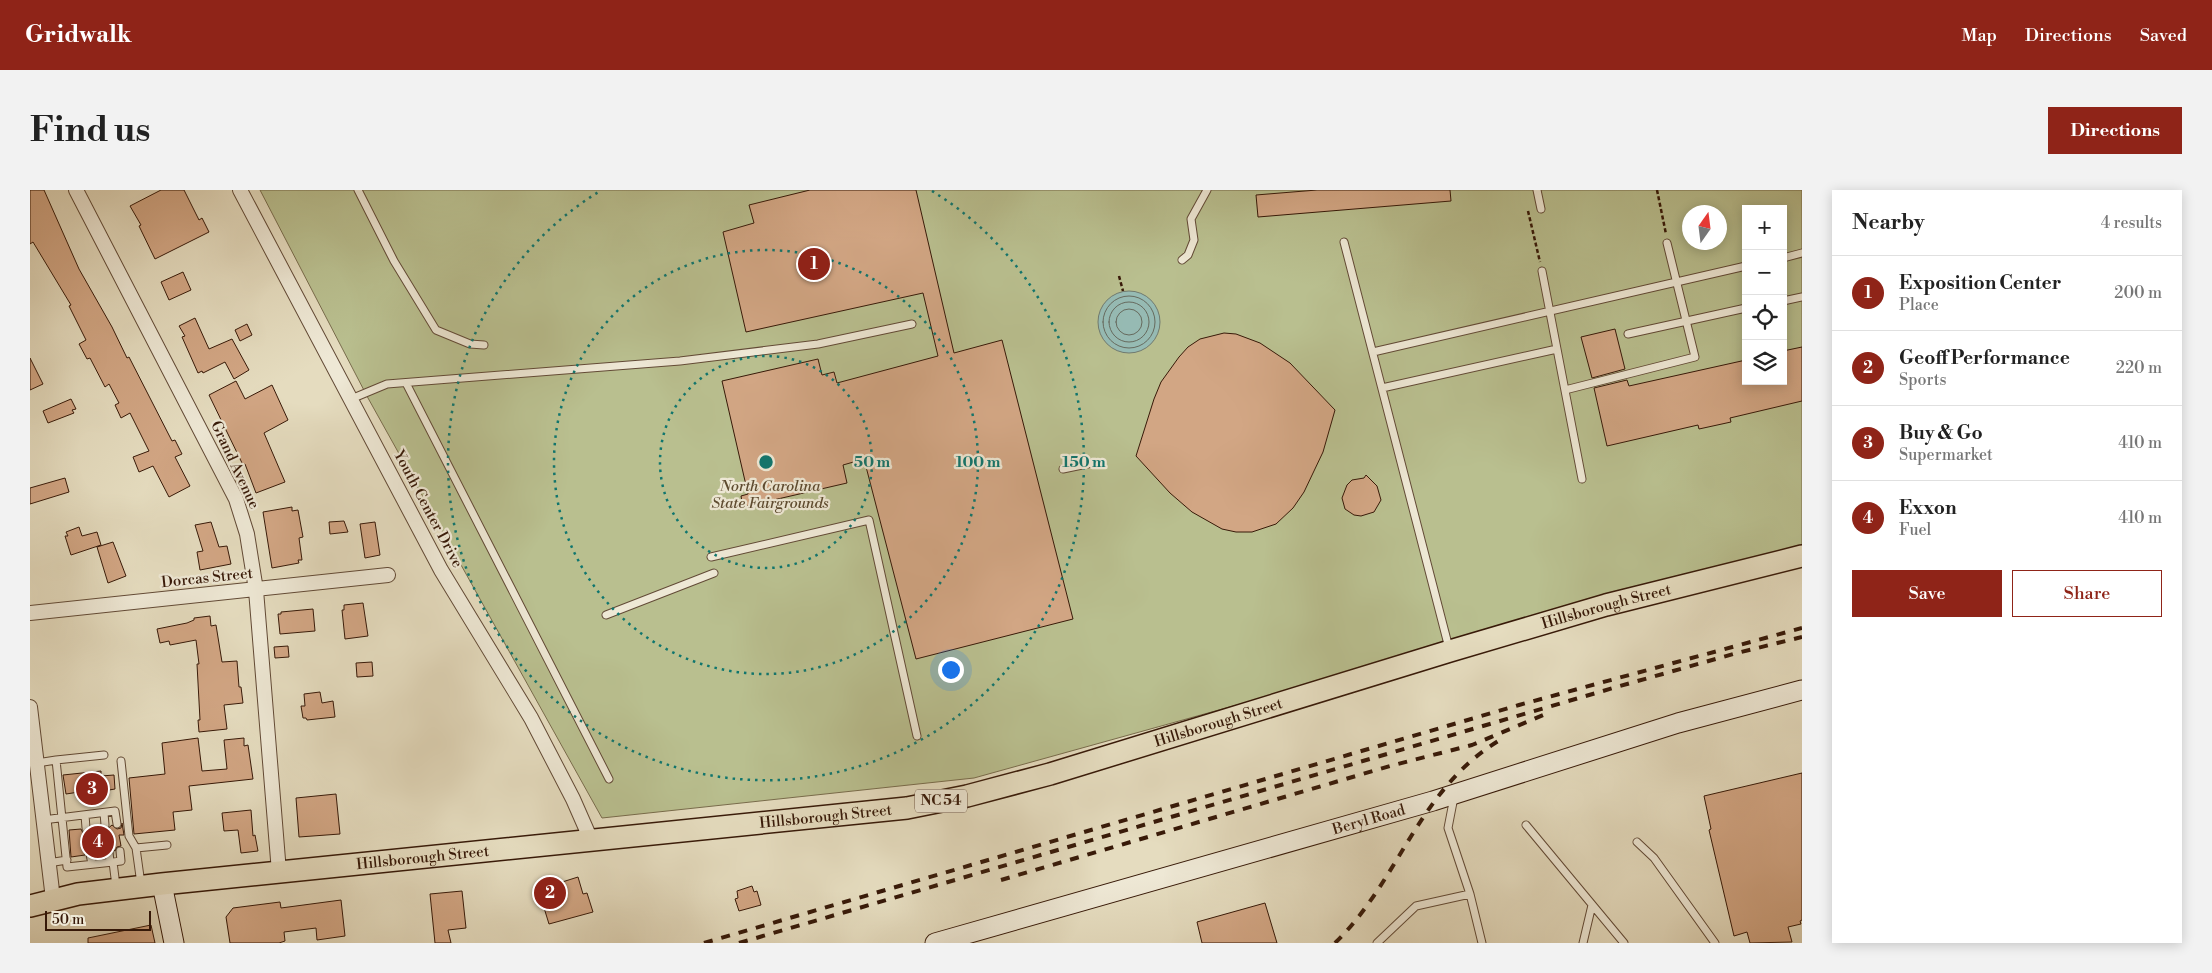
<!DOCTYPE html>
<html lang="en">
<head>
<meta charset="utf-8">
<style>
	:root { --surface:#fff; --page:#f2f2f2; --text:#222; --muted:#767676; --line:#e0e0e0; --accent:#8f2418 }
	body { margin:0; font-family:"Libre Bodoni",serif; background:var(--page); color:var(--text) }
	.controls { position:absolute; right:15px; top:15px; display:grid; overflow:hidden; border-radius:0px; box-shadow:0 2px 12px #0003 }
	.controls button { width:45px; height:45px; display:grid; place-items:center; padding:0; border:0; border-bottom:1px solid var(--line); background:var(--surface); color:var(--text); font:25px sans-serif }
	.compass { position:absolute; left:1652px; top:15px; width:45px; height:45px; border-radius:50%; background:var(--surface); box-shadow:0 2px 12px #0003; rotate:14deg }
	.scale { position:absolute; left:15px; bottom:12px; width:106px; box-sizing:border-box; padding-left:5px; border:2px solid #371908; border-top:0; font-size:14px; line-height:18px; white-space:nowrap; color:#371908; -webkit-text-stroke:4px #eee8d5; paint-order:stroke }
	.you { position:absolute; left:920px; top:479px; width:18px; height:18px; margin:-12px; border:4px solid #fff; border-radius:50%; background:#1a73e8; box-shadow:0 0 0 8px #1a73e833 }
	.badge { display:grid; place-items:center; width:32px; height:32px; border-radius:50%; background:var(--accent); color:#fff; font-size:16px; font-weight:700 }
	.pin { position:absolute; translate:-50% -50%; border:2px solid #fff; box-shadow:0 1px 5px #0006 }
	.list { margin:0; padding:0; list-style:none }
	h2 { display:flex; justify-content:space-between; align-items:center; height:65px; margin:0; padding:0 20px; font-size:21px }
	h2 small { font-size:16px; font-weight:400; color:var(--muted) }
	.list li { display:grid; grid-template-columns:32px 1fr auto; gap:15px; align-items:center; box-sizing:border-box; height:75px; padding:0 20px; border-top:1px solid var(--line) }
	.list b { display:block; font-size:19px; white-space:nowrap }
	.list p { margin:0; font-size:16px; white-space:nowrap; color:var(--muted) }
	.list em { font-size:16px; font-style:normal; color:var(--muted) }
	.actions { display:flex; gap:10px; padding:15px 20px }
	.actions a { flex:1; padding:11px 0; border:1px solid var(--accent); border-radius:0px; text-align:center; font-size:18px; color:var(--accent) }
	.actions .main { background:var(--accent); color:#fff }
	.icon { flex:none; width:28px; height:28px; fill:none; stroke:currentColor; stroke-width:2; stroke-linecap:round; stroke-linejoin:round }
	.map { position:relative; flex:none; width:1772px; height:753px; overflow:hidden; border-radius:0px }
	header { display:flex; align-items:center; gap:30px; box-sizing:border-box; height:70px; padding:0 25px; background:var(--accent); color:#fff }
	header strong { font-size:24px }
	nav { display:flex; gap:28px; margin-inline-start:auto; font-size:18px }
	.intro { display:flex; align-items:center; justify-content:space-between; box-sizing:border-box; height:120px; padding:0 30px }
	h1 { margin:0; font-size:35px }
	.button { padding:12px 22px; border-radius:0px; background:var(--accent); color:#fff; font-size:18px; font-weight:700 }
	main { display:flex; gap:30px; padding:0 30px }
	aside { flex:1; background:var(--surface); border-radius:0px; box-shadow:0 2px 12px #0003 }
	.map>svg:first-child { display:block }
</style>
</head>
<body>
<header>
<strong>Gridwalk</strong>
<nav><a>Map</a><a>Directions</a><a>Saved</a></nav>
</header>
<div class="intro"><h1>Find us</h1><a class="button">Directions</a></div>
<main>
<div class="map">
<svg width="1772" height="753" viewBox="0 0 1772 753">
	<rect width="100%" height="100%" fill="#e5dcbf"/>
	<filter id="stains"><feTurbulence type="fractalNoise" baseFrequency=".004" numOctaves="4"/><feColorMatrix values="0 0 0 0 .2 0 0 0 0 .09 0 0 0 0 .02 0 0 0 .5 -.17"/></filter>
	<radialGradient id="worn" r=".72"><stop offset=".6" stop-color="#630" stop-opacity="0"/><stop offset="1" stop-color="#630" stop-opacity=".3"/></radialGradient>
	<path fill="#b9bf8f" stroke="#786c4c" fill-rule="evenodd" d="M 230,0 L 1772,0 L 1772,358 L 944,588 L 572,628 L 338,208 ZM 1716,19 L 1753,19 L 1753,191 L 1716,191 ZM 1660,22 L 1690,22 L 1690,52 L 1660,52 Z"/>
	<path fill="#96bbb4" stroke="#707a6f" d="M1068 132a31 31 0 1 1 62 0a31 31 0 1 1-62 0Z"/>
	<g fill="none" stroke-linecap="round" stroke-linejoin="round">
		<path stroke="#666a5e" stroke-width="1" d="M1073 132a26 26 0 1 1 52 0a26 26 0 1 1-52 0Z
			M1079 132a20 20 0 1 1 40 0a20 20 0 1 1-40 0Z
			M1086 132a13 13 0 1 1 26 0a13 13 0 1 1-26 0Z"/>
	</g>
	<path fill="#d2a684" stroke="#371908" d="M 0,0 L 14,0 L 49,79 L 82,137 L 97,168 L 99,167 L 142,251 L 145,250 L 152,264 L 145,267 L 160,296 L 139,307 L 123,276 L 109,282 L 103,267 L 119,261 L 100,223 L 91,228 L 85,215 L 89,213 L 79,194 L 75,197 L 60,168 L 57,169 L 49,154 L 56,150 L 39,116 L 41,115 L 3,52 L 0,54 Z
		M 131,0 L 154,0 L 169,30 L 172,28 L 179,42 L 125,69 L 109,36 L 111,35 L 100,16 Z
		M 780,0 L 886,0 L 924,163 L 972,150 L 1043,429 L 886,469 L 834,269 L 813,275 L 817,293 L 713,317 L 711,306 L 718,304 L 692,191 L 788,169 L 792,185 L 804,182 L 807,193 L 908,166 L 893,103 L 716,142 L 693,42 L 724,33 L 719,15 Z
		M 1287,0 L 1420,0 L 1421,11 L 1228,27 L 1226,5 Z
		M 153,82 L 161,100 L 139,110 L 131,92 Z
		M 165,128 L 179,159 L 202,149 L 219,180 L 204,189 L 195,172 L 173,183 L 172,181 L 168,183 L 152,147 L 155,146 L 149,136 Z
		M 217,134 L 222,145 L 210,151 L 205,140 Z
		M 1585,139 L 1595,179 L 1562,188 L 1551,147 Z
		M 1194,143 L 1206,144 L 1230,153 L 1260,173 L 1305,220 L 1293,262 L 1274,302 L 1263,318 L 1246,334 L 1222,342 L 1206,342 L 1192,339 L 1162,322 L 1140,303 L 1106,266 L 1124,209 L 1131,192 L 1149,167 L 1158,157 L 1170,149 Z
		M 1772,157 L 1772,211 L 1700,228 L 1701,232 L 1669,239 L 1668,235 L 1577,256 L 1564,198 L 1597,190 L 1599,196 L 1716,170 L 1716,191 L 1753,191 L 1753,161 Z
		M 0,168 L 13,194 L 0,200 Z
		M 206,191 L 215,209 L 242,195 L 258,230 L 234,243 L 255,292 L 226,303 L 215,274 L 213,275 L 179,205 Z
		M 41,209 L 46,219 L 42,220 L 44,223 L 18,233 L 13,221 Z
		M 1336,285 L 1347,296 L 1351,310 L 1344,322 L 1331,326 L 1324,325 L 1315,319 L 1312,308 L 1317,295 L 1322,290 L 1334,288 Z
		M 35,288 L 39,302 L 0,314 L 0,298 Z
		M 262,317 L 262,321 L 268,320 L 273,347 L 269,348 L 272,370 L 268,370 L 269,373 L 242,378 L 233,322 Z
		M 314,331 L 318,342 L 300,344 L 299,332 Z
		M 181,332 L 189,357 L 197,356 L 201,374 L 170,380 L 167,362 L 173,361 L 165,335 Z
		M 345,332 L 350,365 L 335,368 L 330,334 Z
		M 49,337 L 52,346 L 67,342 L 71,355 L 41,365 L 35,346 L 38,346 L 36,342 Z
		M 83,352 L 96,386 L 78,393 L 67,357 Z
		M 333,413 L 338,446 L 315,449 L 312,420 L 314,420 L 314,415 Z
		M 283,419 L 285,441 L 250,444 L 248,424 L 251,424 L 251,422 Z
		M 180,426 L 181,436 L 186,435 L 192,472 L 207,471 L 209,497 L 211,497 L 213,513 L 194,515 L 197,539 L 169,542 L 168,530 L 170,530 L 167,474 L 169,474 L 166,450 L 140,455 L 139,451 L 130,453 L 127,439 L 157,433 L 164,430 L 164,428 Z
		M 258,456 L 259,467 L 245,468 L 244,457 Z
		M 342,472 L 343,486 L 327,487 L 326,473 Z
		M 290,502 L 292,513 L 303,511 L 305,527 L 277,530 L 276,528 L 273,528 L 271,516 L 275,516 L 274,504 Z
		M 168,548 L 172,581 L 197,579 L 194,550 L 214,548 L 214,556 L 218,555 L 223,589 L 159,596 L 162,620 L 143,622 L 145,640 L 104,644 L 99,588 L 135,584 L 132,553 Z
		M 71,581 L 71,586 L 84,585 L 85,599 L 49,605 L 49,602 L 36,604 L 33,585 Z
		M 1772,583 L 1772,730 L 1770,731 L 1771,734 L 1758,737 L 1762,752 L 1720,753 L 1717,742 L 1704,746 L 1679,640 L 1681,639 L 1674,606 Z
		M 306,604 L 310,644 L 269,647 L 266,608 Z
		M 221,620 L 223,646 L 225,645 L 228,661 L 211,663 L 208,640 L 194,641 L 192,623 Z
		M 92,633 L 94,645 L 89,645 L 91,656 L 87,657 L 85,661 L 78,657 L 74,663 L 65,664 L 64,660 L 59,659 L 56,660 L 55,665 L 41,667 L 39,640 L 51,639 L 53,643 L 57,643 L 61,637 L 70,636 L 76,640 L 82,635 L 87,639 L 91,638 Z
		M 548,687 L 553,704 L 557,703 L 563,722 L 519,734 L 507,695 L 528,689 L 529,693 Z
		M 722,696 L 724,702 L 727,701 L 731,715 L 709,721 L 705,709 L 708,708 L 707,701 Z
		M 432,701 L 436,738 L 418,740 L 421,753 L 405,753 L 400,704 Z
		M 311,710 L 315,746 L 287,750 L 286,738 L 254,742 L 255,751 L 249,753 L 200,753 L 196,727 L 203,718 L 250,712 L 251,718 Z
		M 1235,713 L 1247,753 L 1172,753 L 1167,732 Z
		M 121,735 L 125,753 L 58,753 L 58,748 Z"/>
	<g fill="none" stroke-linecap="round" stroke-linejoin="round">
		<defs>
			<path id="lane" d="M 328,0 L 364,71 L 406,140 L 440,154 L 454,155
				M 1507,0 L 1511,19
				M 1314,52 L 1419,458
				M 1753,68 L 1772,63
				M 1152,70 L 1158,65 L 1164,50 L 1161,29 L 1177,0
				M 1753,111 L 1772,107
				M 1598,144 L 1716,118
				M 1527,159 L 1552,289
				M 1343,162 L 1716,76
				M 376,193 L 579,589
				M 1352,198 L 1527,159 L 1512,81
				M 1535,200 L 1665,167 L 1637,53
				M 321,209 L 357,194 L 650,171 L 788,154 L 882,134
				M 1033,279 L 1062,273
				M 681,367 L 839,330 L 887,546
				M 576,425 L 684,383
				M 74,565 L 26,570 L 37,677 L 83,672 L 86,696
				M 91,571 L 99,646 L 106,658 L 111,694
				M 7,573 L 26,570
				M 1424,607 L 1418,638 L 1440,704 L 1452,753
				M 74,623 L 75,635
				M 55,625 L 56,638
				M 13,630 L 85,621 L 87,634
				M 1496,635 L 1594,753
				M 1607,652 L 1624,668 L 1685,753
				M 106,658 L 137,655
				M 79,662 L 80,672
				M 60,664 L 62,674
				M 83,672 L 91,671 L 90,661
				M 18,673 L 37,670
				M 1347,753 L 1386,716 L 1440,704
				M 1553,753 L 1562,715"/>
			<path id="street" d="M 46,0 L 206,309 L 217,344 L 226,400 L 249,682
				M 210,0 L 411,380 L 501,528 L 543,609 L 561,650
				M 0,423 L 358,385
				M 0,517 L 23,709"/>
			<g id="secondary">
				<path d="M 132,694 L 144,753"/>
				<path id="s1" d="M 905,753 L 1403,611 L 1648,533 L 1772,500"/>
			</g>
			<g id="primary">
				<path id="s2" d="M 0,716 L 48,704 L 132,694 L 877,618 L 937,606 L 1020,584 L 1420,461 L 1576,415 L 1772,366"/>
			</g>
		</defs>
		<use href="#lane" stroke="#624a36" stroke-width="9"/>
		<use href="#street" stroke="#624a36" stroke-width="16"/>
		<use href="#secondary" stroke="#371908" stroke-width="21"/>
		<use href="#primary" stroke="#371908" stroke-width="24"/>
		<path stroke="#371908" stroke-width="2.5" stroke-dasharray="4 2.5" stroke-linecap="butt" d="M 1627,0 L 1636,44
			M 1498,21 L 1510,72
			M 1089,86 L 1093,101"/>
		<use href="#lane" stroke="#eee8d5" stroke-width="7"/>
		<use href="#street" stroke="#eee8d5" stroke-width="14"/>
		<use href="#secondary" stroke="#eee8d5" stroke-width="19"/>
		<use href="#primary" stroke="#e5dcbf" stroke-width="21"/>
		<path stroke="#371908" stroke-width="4" stroke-dasharray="9 9" stroke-linecap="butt" d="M 971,690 L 1360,576 L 1442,555 L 1518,523
			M 674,753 L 1489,515 L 1772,438
			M 709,753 L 1590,496 L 1707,463 L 1772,447
			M 1305,753 C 1371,689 1389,595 1475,547"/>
	</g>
	<g fill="none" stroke="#0f766e" stroke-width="2.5" stroke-dasharray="2.5 5">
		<circle cx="736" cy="272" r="106"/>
		<circle cx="736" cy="272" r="212"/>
		<path d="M902 1A318 318 0 1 1 570 1"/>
	</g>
	<g text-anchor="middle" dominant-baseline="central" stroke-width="4.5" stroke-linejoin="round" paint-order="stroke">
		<rect fill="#eee8d5" stroke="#6e5746" stroke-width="1" x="885" y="599.5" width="52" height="23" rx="4"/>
		<g font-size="14" font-weight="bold" fill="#371908">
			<text x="911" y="611">NC 54</text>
		</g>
		<g font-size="15" fill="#371908" stroke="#eee8d5">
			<text transform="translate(205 275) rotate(65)">Grand Avenue</text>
			<text transform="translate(398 319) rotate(62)">Youth Center Drive</text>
			<text transform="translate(177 388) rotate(-6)">Dorcas Street</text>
			<text stroke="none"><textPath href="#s2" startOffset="1611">Hillsborough Street</textPath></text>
			<text stroke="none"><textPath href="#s2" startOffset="1206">Hillsborough Street</textPath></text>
			<text stroke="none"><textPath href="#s2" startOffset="801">Hillsborough Street</textPath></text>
			<text stroke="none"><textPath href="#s1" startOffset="451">Beryl Road</textPath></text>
			<text stroke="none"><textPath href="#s2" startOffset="396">Hillsborough Street</textPath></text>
		</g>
		<g font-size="15" font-style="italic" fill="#5e4b30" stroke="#eee8d5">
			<text x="740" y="296">North Carolina<tspan x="740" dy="17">State Fairgrounds</tspan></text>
		</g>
	</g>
	<circle cx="736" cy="272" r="8" fill="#0f766e" stroke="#eee8d5" stroke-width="2.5"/>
	<g font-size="15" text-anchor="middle" font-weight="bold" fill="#0f766e" stroke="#eee8d5" stroke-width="4.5" stroke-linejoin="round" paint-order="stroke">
		<text x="842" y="277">50 m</text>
		<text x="948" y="277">100 m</text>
		<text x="1054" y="277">150 m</text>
	</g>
	<rect width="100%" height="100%" filter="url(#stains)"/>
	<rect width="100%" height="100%" fill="url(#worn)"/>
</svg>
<div class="controls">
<button>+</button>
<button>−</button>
<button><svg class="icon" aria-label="locate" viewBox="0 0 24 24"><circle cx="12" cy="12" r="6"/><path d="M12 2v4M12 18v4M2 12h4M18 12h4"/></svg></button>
<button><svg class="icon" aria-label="layers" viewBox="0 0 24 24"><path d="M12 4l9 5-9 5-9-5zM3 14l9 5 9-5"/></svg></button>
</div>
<svg class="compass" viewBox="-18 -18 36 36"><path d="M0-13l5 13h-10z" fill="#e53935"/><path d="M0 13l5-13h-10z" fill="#767676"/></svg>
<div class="scale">50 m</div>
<div class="you"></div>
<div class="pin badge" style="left:784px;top:74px">1</div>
<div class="pin badge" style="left:520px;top:703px">2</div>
<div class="pin badge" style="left:62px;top:599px">3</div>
<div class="pin badge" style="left:68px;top:652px">4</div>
</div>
<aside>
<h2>Nearby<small>4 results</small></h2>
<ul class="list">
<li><span class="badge">1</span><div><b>Exposition Center</b><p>Place</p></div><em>200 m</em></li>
<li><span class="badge">2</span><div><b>Geoff Performance</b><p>Sports</p></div><em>220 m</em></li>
<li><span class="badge">3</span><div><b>Buy &amp; Go</b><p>Supermarket</p></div><em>410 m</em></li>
<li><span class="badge">4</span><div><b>Exxon</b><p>Fuel</p></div><em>410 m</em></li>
</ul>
<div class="actions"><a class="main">Save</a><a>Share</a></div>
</aside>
</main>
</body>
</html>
